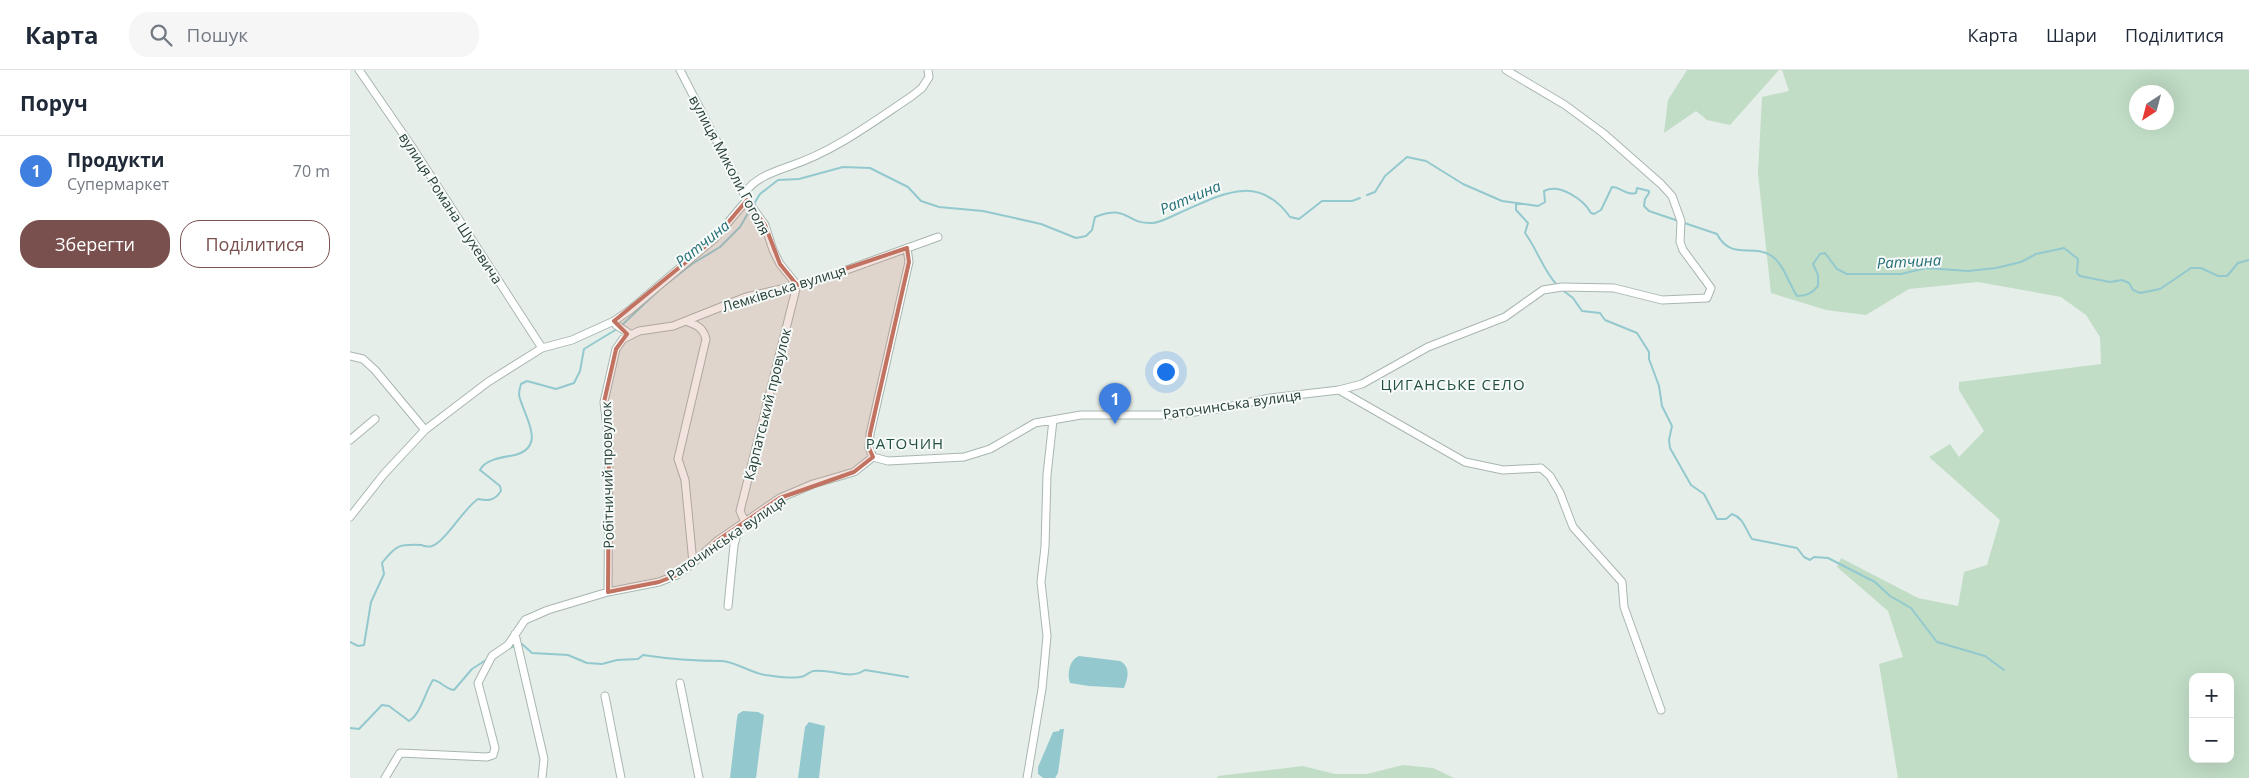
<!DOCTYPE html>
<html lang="uk">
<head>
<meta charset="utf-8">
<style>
	:root { --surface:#fff; --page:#f6f6f7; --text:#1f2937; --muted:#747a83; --line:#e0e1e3; --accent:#79504e }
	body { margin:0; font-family:"Open Sans",sans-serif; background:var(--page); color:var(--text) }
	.controls { position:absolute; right:15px; bottom:15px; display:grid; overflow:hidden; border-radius:10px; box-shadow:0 5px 20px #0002 }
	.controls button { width:45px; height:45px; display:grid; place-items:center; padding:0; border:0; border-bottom:1px solid var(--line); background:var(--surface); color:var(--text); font:25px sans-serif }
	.compass { position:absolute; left:1779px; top:15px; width:45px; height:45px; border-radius:50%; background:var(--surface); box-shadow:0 5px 20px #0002; rotate:216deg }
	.you { position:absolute; left:815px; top:301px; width:18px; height:18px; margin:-12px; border:4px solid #fff; border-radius:50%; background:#1a73e8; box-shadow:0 0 0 8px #1a73e833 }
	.badge { display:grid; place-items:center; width:32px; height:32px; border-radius:50%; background:var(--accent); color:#fff; font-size:16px; font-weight:700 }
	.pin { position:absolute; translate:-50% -41px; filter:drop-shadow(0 1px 2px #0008) }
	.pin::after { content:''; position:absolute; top:26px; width:18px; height:15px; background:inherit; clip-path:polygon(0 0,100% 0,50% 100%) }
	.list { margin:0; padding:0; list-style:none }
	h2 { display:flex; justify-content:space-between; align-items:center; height:65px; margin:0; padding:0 20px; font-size:21px }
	h2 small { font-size:16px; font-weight:400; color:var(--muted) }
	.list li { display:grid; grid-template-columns:32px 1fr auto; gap:15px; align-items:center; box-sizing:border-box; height:70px; padding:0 20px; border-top:1px solid var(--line) }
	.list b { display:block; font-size:19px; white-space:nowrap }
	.list p { margin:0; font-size:16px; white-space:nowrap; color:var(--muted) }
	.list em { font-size:16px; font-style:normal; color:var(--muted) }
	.actions { display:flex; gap:10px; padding:15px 20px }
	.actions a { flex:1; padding:11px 0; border:1px solid var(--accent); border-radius:20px; text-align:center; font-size:18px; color:var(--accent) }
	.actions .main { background:var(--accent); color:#fff }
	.icon { flex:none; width:28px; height:28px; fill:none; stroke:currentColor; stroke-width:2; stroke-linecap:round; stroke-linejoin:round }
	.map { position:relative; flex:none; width:1899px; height:708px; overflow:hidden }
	header { display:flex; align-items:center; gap:30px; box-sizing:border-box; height:70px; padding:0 25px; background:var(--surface); border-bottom:1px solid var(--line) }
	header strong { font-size:24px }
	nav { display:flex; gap:28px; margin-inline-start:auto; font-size:18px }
	.search { width:350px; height:45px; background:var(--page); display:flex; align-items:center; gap:12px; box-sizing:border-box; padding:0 18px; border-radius:20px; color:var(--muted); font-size:19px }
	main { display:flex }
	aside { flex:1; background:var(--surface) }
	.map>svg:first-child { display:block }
</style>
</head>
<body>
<header>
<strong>Карта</strong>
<div class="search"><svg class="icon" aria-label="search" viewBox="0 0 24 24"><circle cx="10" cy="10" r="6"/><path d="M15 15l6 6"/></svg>Пошук</div>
<nav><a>Карта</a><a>Шари</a><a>Поділитися</a></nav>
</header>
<main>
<aside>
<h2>Поруч<small></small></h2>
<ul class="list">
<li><span class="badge" style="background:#3f7fe0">1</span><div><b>Продукти</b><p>Супермаркет</p></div><em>70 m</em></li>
</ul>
<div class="actions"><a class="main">Зберегти</a><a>Поділитися</a></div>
</aside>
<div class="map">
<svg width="1899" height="708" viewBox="0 0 1899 708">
	<rect width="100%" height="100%" fill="#e6eee9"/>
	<path fill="#c1ddc6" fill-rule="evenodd" d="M 1337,0 L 1429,0 L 1380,55 L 1357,50 L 1346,41 L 1314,63 L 1318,30 Z
		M 1432,0 L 1899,0 L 1899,708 L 1548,708 L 1529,594 L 1553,587 L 1538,541 L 1487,497 L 1491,488 L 1568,528 L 1608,536 L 1614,502 L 1637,495 L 1650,450 L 1579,387 L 1600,374 L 1609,387 L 1634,361 L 1609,320 L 1609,312 L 1751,294 L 1750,267 L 1736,245 L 1711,227 L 1628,212 L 1559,219 L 1516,245 L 1476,240 L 1421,223 L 1408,104 L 1412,27 L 1439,21 ZM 1816,22 L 1816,52 L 1786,52 L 1786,22 ZM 1843,607 L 1880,607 L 1880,689 L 1843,689 Z
		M 1053,695 L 1083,698 L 1104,708 L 867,708 L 868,706 L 953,696 L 985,704 L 1017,704 Z"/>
	<path fill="#93c9ce" d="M 729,586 L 770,591 C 781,597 778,608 774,618 L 739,616 L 720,613 C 717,604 719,590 729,586 Z
		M 393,641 L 408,642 L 414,645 L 406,708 L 380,708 L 387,648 L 388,644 Z
		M 459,652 L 475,656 L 469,708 L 448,708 L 455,657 Z
		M 710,659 L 714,659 L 708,703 L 705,708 L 693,708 L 688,704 L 688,697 L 703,662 L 709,661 Z"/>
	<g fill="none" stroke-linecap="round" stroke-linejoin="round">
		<path stroke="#93c9ce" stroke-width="2" d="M 1017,125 L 1025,122 L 1035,106 L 1057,87 L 1076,91 L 1113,114 L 1152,131 L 1188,136 L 1195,132 L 1194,121 C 1210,113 1234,130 1241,143 L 1244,144 L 1251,140 L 1262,117 C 1271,117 1276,126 1286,123 L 1287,118 L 1299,121 L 1299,123 L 1295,129 L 1294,136 L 1299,141 L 1367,164 C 1381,191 1402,173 1422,186 C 1434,195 1439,214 1447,226 C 1457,226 1462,223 1468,216 L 1468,205 L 1463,194 L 1470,184 L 1475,183 L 1487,199 L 1497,204 L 1551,204 L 1576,198 L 1618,201 L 1646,198 L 1671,192 L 1686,184 L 1714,178 L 1728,189 L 1727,203 L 1730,206 L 1760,212 L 1772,210 L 1779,213 L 1783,220 L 1790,223 L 1810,219 L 1841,198 L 1851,198 L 1868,206 L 1877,206 L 1888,193 L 1899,190
			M 1166,133 L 1166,140 L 1178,153 L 1175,163 C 1187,179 1193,200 1207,215
			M 404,134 L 410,124 L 428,110 L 449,109 L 493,97 L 520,98 L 558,117 L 571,131 L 589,137 L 633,141 L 691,154 L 726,168 L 736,166 L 742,160 L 745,147 C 780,134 774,154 802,153 C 810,153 820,147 827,144 C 869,126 907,101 940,147 L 949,149 L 972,131 L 1002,131 L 1010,128
			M 1211,219 L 1223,228 L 1232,241 L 1250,243 L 1255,250 L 1287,263 L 1299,282 L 1299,289 L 1309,316 L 1312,336 L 1322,356 L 1319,370 L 1320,378 L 1341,415 L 1354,424 L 1367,449 L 1376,449 L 1382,444 C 1394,448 1395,459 1402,469 L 1447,478 L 1454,487 L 1460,490 L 1464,487 L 1478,488 L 1525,512 L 1540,526 L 1561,538 L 1587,572 L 1635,586 L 1654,600
			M 271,256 L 310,219 L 342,194 L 370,177 L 390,157 L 401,138
			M 0,572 L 8,576 L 14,575 L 21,532 L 34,504 L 32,493 C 46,475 49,474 71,475 C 74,476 80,477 82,476 C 95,472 114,438 128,429 C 139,431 144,431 151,421 L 150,416 L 130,400 C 135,389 154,387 165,385 C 198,376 173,345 169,325 C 169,321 170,317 171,314 L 177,311 L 206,319 L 224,313 L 230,301 L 234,279 L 267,259
			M 159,578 L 172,574 L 182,583 L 218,585 L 237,593 L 252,594 L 267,590 L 288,589 L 293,585 C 319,589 346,591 372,591 C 383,591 402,603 415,605 C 425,606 440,609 450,607 C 455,607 459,602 463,601 C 482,598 498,611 515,600 L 558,607
			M 0,658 L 9,659 L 32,635 L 39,636 L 59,651 C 71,644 75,622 83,610 C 91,611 95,619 104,620 L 122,599 L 136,590"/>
		<defs>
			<path id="minor" d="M 9,0 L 60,74 L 192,278
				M 330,0 L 397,130 L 415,155 L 423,180 L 430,194 L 447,215 L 390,441 L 395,452
				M 395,123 C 404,108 424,102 440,96 C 485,81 523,52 562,26 L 572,18 L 579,7 L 578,0
				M 264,251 L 266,255 L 280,264
				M 336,251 C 346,255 353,257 356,269 L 328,389 L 335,410 L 343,493
				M 0,286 L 13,289 L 25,300 L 75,360
				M 989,320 L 1115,392 L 1153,400 L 1191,398 L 1200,406 L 1210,423 L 1223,457 L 1272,512 L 1274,537 L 1311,640
				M 0,370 L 25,349
				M 523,387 L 519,378 L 520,364 L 559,192 L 557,178
				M 0,447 L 34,404 L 75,360 L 138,312 L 192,278 L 222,270 L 264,251 L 280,240 L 364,169 L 397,130
				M 258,522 L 259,375 L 254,332 L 266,279 L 273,269 L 289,261 L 323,256 L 396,227 L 466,211 L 588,167
				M 378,536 L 384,475 L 389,457
				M 165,564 L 194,689 L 192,708
				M 330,613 L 349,708
				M 255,626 L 271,708
				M 35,708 L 50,683 L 137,687 L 143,685 L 145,678 L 128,613 L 142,586 L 158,575 L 175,550 L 198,540 L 258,522 L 309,512 L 327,505 L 343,493 L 367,471 L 430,428 L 463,414 L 504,402 L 523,387 L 538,391 L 614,387 L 640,379 L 685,353 L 731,345 L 821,345 L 868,339 L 920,328 L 989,320 L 1012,314 L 1078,277 L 1155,247 L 1193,220 L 1212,217 L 1264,218 L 1312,230 L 1357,228 L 1361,218 L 1333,180 L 1330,172 L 1331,151 L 1322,126 L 1311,114 L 1253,63 L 1215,35 L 1156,0
				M 677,708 L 692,619 L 697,566 L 691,512 L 695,477 L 697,405 L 703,350"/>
		</defs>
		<use href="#minor" stroke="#a9b6b0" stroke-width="9"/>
		<use href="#minor" stroke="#fff" stroke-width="7"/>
	</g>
	<path fill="#c17260" fill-opacity="0.2" stroke="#c17260" stroke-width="4" stroke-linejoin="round" d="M 397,130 L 415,155 L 430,194 L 447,215 L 557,178 L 559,192 L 520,364 L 519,378 L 523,387 L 504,402 L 430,428 L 367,471 L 327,505 L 309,512 L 258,522 L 259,375 L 254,332 L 266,279 L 277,264 L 264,251 L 364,169 Z"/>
	<g text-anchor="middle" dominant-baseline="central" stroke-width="4" stroke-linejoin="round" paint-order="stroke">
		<g font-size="14" fill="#263f36" stroke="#f6faf8">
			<text transform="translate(380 95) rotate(62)">вулиця Миколи Гоголя</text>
			<text transform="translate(101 138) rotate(57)">вулиця Романа Шухевича</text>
			<text transform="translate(434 218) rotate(-17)">Лемківська вулиця</text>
			<text transform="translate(417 334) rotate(-76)">Карпатський провулок</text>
			<text transform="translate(882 334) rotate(-8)">Раточинська вулиця</text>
			<text transform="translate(257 405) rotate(-91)">Робітничий провулок</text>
			<text transform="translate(376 468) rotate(-34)">Раточинська вулиця</text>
		</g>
		<g font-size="15" font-style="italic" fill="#246f77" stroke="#f6faf8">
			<text transform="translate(840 127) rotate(-23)">Ратчина</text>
			<text transform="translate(352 173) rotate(-39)">Ратчина</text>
			<text transform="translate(1559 191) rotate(-3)">Ратчина</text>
		</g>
		<g font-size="15" letter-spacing="1" fill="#234f41" stroke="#f6faf8">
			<text x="1103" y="314">ЦИГАНСЬКЕ СЕЛО</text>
			<text x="555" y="373">РАТОЧИН</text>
		</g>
	</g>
</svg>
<div class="controls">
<button>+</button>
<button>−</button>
</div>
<svg class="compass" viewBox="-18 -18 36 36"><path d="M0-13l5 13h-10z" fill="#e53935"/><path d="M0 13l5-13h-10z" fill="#747a83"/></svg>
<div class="you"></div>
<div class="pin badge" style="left:765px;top:354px;background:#3f7fe0">1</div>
</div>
</main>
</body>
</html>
